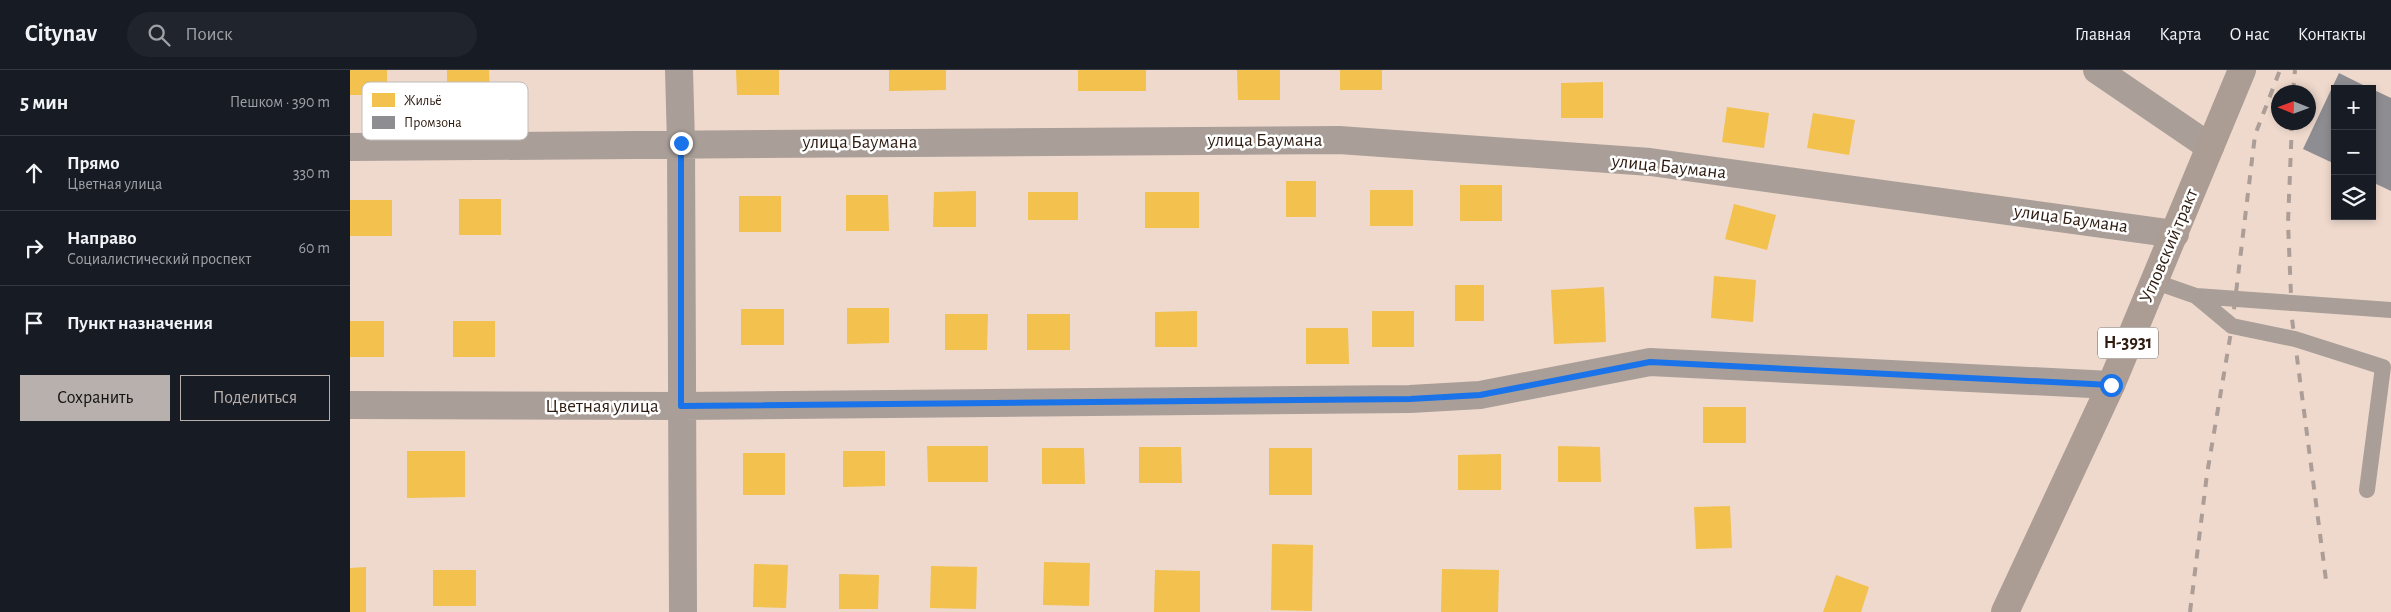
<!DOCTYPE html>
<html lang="ru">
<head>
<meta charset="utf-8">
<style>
	:root { --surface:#171b24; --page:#20242c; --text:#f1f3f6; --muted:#9ea1a6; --line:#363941; --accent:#b8b0ad }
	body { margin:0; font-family:"Alegreya Sans",sans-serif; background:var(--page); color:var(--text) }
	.controls { position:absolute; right:15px; top:15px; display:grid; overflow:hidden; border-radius:0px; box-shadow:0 2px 8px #0003 }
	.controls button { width:45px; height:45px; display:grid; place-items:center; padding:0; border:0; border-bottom:1px solid var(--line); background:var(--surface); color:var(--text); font:25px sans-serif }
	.compass { position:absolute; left:1921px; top:15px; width:45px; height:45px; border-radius:50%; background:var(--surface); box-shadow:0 2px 8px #0003; rotate:271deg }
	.stop { position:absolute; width:15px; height:15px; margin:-11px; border:4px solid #1a73e8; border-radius:50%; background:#fff }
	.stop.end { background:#1a73e8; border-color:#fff; box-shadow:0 1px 5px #0008 }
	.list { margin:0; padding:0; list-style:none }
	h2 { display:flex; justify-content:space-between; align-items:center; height:65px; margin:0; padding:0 20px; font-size:21px }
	h2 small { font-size:16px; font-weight:400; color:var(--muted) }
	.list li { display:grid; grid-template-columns:32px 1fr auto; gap:15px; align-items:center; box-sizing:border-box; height:75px; padding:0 20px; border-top:1px solid var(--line) }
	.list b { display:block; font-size:19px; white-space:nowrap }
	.list p { margin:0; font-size:16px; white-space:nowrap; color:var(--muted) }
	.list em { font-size:16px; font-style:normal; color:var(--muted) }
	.actions { display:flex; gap:10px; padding:15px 20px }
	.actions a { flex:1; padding:11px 0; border:1px solid var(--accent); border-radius:0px; text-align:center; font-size:18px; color:var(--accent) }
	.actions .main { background:var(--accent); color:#111 }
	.icon { flex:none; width:28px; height:28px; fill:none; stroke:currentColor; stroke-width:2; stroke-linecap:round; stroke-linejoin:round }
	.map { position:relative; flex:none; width:2041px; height:542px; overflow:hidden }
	header { display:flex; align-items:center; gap:30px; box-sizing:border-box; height:70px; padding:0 25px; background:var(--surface); border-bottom:1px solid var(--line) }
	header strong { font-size:24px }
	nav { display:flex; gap:28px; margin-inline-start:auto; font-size:18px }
	.search { width:350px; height:45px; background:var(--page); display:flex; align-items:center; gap:12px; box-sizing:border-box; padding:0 18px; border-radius:28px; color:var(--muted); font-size:19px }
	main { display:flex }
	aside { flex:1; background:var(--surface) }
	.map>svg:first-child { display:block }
</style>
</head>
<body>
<header>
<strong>Citynav</strong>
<div class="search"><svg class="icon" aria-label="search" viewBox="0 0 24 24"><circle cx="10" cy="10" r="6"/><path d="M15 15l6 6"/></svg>Поиск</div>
<nav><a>Главная</a><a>Карта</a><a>О нас</a><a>Контакты</a></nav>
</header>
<main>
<aside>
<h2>5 мин<small>Пешком · 390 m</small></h2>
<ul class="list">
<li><svg class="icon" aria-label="ahead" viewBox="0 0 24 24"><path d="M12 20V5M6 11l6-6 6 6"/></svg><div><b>Прямо</b><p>Цветная улица</p></div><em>330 m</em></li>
<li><svg class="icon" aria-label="right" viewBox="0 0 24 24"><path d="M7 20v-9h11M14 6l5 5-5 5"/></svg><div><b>Направо</b><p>Социалистический проспект</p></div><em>60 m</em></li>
<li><svg class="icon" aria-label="arrive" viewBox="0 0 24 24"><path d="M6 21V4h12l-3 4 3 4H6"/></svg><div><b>Пункт назначения</b></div></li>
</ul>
<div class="actions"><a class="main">Сохранить</a><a>Поделиться</a></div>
</aside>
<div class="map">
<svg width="2041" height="542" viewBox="0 0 2041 542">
	<rect width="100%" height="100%" fill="#efd9cd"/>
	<path fill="#f2c14e" d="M 0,0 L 37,0 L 37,25 L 0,25 Z
		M 97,0 L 139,0 L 140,26 L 97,27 Z
		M 386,0 L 429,0 L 429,25 L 387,25 Z
		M 539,0 L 596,0 L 596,20 L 539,21 Z
		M 728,0 L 796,0 L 796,21 L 728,21 Z
		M 887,0 L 930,0 L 930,30 L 888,30 Z
		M 990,0 L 1032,0 L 1032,20 L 990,20 Z
		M 1253,12 L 1253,48 L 1211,48 L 1211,13 Z
		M 1377,37 L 1419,43 L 1414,78 L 1372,72 Z
		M 1463,43 L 1505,50 L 1499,85 L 1457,78 Z
		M 936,111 L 966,111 L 966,147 L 936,147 Z
		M 1110,115 L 1152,115 L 1152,151 L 1110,151 Z
		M 1020,120 L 1063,120 L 1063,156 L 1020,156 Z
		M 626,121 L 626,157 L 583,157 L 584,122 Z
		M 678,122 L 728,122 L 728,150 L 678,150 Z
		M 795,122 L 849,122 L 849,158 L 795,158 Z
		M 496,125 L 538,125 L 539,161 L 496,161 Z
		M 389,126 L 431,126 L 431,162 L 389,162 Z
		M 109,129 L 151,129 L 151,165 L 109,165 Z
		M 0,130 L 42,130 L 42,166 L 0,166 Z
		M 1384,134 L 1426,145 L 1417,180 L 1375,169 Z
		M 1364,206 L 1406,210 L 1403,252 L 1361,248 Z
		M 1105,215 L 1134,215 L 1134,251 L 1105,251 Z
		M 1254,217 L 1256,272 L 1204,274 L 1201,220 Z
		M 497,238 L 539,238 L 539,273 L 497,274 Z
		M 391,239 L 434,239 L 434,275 L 391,275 Z
		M 847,241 L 847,277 L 805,277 L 805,242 Z
		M 1022,241 L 1064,241 L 1064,277 L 1022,277 Z
		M 595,244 L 638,244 L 637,280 L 595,280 Z
		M 677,244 L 720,244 L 720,280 L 677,280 Z
		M 0,251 L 34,251 L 34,287 L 0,287 Z
		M 103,251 L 145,251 L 145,287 L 103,287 Z
		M 956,258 L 998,258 L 999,294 L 956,294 Z
		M 1353,337 L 1396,337 L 1396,373 L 1353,373 Z
		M 577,376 L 638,376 L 638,412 L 578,412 Z
		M 1208,376 L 1250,377 L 1251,412 L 1208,412 Z
		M 789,377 L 831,377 L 832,413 L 789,413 Z
		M 692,378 L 734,378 L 735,414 L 692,414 Z
		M 919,378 L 962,378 L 962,425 L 919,425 Z
		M 57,381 L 115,381 L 115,427 L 57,428 Z
		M 493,381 L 535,381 L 535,416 L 493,417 Z
		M 393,383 L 435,383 L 435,425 L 393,425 Z
		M 1151,384 L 1151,420 L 1108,420 L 1108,385 Z
		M 1380,436 L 1382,478 L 1346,479 L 1344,437 Z
		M 922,474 L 963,475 L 962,541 L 921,540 Z
		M 694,492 L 740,493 L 739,536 L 693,535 Z
		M 404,494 L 438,495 L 436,538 L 403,537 Z
		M 581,496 L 627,497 L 626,539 L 580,538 Z
		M 16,497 L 16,542 L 0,542 L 0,498 Z
		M 1092,499 L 1149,500 L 1148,542 L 1091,542 Z
		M 83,500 L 126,500 L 126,536 L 83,536 Z
		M 805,500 L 850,501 L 850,542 L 804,542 Z
		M 489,504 L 529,505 L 528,539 L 489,539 Z
		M 1486,505 L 1519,517 L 1511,542 L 1473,542 Z"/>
	<path fill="#8d8d92" d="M 1989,3 L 2021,19 L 1985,19 L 1985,94 L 1953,79 Z
		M 2022,19 L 2041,28 L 2041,121 L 2022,112 Z"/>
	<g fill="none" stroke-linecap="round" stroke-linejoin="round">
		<path stroke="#a99e98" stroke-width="16" d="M 1803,211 L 1846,226 L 1882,256 L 1945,269 L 2033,297 L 2017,420
			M 1846,226 L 2041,240"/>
		<path stroke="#a99e98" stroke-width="28" d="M 329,0 L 331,73 L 333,542
			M 1747,0 L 1860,77
			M 0,77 L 989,70 L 1300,92 L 1825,164
			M 0,335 L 331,336 L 1060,329 L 1130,325 L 1300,292 L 1761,315"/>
		<path stroke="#ac9d94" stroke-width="28" d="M 1655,542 L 1761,315 L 1892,0"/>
		<path stroke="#ac9e97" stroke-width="4" stroke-dasharray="9 9" stroke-linecap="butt" d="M 1943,22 L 1945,0
			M 1942,52 L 1938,153 L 1942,249 L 1976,510
			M 1840,542 L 1857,404 L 1882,256 L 1905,65 L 1930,0"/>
	</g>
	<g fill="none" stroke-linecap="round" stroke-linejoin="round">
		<path stroke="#1a73e8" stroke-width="6" d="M 331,73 L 331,336 L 1060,329 L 1130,325 L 1300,292 L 1761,315"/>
	</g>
	<g text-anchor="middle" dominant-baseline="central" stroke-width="5" stroke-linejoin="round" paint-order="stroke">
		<rect fill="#fff" stroke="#6d6058" stroke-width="1" x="1748" y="257.5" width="60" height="31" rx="4"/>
		<g font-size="18" font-weight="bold" fill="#2e1c11">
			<text x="1778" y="273">Н-3931</text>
		</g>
		<g font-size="19" fill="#2e1c11" stroke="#fff">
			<text x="915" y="70">улица Баумана</text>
			<text x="510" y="72">улица Баумана</text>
			<text transform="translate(1319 97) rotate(6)">улица Баумана</text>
			<text transform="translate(1721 149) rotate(8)">улица Баумана</text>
			<text transform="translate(1819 176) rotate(-67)">Угловский тракт</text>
			<text x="252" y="336">Цветная улица</text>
		</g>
	</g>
	<rect x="12" y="12" width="166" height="58" rx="8" fill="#fff" stroke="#c0bbb8" stroke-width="1"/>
	<rect x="22" y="23" width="23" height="14" fill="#f2c14e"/>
	<rect x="22" y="46" width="23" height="13" fill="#8d8d92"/>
	<g font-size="14" fill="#2e1c11">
		<text x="54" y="35">Жильё</text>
		<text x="54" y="57">Промзона</text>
	</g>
</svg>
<div class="controls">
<button>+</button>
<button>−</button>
<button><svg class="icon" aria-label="layers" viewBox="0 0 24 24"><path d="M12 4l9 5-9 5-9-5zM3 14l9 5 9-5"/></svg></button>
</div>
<svg class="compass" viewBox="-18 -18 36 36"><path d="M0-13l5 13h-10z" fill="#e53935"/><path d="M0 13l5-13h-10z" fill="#9ea1a6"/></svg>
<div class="stop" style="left:1761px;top:315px"></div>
<div class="stop end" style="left:331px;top:73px"></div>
</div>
</main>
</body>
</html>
